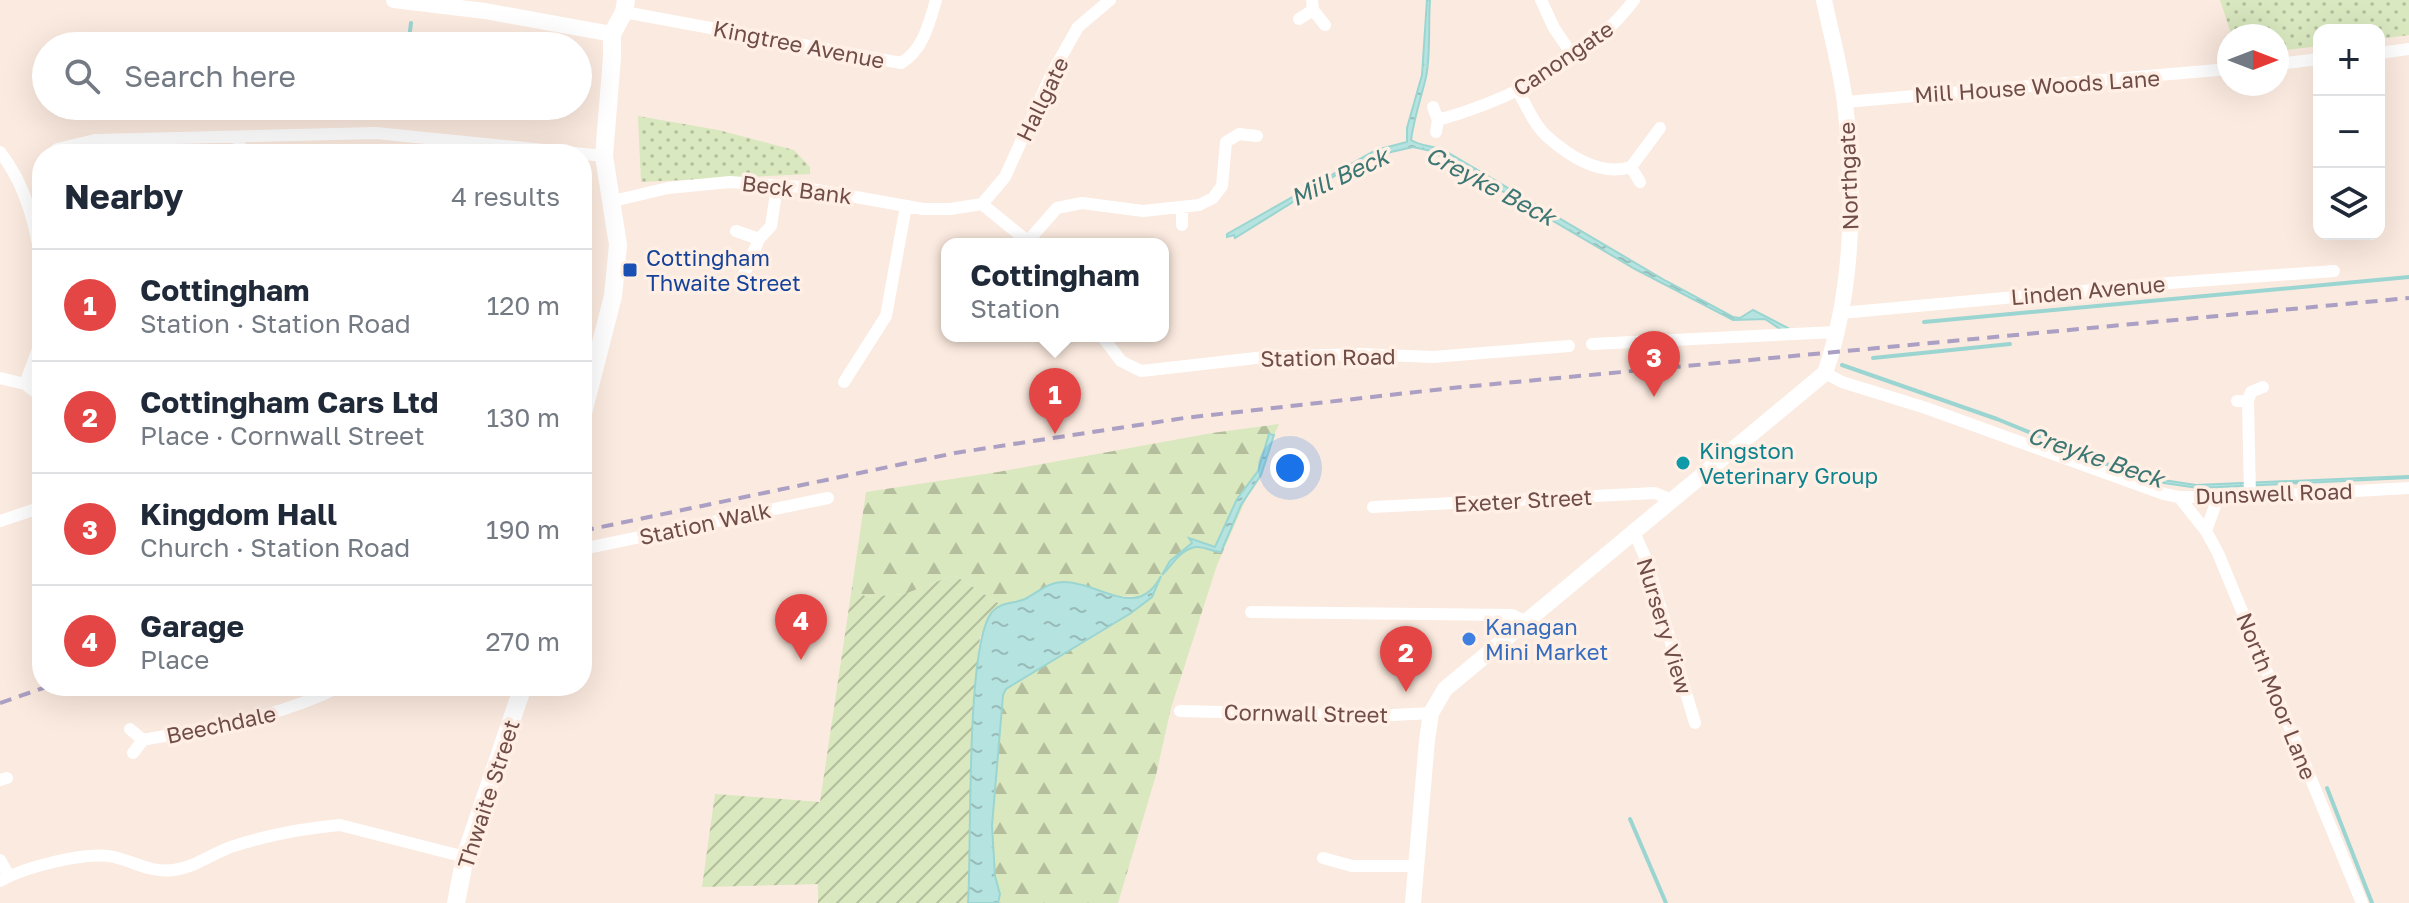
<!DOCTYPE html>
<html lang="en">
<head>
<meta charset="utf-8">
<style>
	:root { --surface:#fff; --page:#f6f6f7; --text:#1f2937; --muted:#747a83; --line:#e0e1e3; --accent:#e44646 }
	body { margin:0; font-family:"Golos Text",sans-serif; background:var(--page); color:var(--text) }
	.controls { position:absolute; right:24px; top:24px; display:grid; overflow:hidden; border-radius:16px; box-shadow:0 8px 32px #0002 }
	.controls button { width:72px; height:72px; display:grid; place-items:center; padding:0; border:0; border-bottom:2px solid var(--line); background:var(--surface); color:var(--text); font:40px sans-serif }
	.compass { position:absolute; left:2217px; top:24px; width:72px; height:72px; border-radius:50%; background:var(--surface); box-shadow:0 8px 32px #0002; rotate:90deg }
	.you { position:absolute; left:1290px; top:468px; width:28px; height:28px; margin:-20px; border:6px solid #fff; border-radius:50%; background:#1a73e8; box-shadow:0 0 0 12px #1a73e833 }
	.badge { display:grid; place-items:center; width:52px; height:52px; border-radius:50%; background:var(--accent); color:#fff; font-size:26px; font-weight:700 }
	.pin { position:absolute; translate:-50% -66px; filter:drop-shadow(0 2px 4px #0008) }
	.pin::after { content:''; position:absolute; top:42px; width:28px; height:24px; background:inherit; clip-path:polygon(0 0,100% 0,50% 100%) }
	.popup { position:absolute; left:941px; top:238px; width:228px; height:104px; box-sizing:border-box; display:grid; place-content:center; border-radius:16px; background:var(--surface); filter:drop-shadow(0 2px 6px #0005); font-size:26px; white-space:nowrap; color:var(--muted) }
	.popup b { font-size:30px; color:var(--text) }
	.popup::after { content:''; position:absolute; left:50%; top:100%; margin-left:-16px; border:16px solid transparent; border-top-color:var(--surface) }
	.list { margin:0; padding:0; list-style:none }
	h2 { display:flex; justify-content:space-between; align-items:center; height:104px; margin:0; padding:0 32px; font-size:34px }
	h2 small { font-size:26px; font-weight:400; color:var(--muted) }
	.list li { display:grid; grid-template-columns:52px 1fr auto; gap:24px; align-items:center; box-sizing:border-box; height:112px; padding:0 32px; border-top:2px solid var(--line) }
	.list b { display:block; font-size:30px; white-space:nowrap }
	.list p { margin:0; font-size:26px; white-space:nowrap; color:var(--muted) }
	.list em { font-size:26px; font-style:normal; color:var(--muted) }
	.icon { flex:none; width:44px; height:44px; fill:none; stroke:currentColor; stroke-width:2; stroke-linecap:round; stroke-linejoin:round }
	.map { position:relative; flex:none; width:2409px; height:903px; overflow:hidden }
	.search { position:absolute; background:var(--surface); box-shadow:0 8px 32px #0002; left:32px; top:32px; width:560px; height:88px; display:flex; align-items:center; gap:20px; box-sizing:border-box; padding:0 28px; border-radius:44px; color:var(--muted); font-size:30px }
	.panel { position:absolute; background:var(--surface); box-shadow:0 8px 32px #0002; left:32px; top:144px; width:560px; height:552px; border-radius:32px }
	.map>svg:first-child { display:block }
</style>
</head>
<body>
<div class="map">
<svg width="2409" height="903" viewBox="0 0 2409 903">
	<defs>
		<pattern id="forest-firs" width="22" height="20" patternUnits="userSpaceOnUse" patternTransform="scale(2)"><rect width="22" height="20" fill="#d9e8bf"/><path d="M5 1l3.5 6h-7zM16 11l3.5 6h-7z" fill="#b4be9d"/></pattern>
		<pattern id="park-dots" width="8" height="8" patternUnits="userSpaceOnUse" patternTransform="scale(2)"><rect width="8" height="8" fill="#d9e8bf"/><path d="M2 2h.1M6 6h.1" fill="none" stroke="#b4be9d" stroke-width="1.8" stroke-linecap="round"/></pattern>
		<pattern id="garden-furrows" width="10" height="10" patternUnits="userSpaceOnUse" patternTransform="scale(2)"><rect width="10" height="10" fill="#d9e8bf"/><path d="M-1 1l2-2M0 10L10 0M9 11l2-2" fill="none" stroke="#b4be9d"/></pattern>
		<pattern id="water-ripples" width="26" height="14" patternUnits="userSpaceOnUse" patternTransform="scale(2)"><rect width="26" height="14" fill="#b5e4e0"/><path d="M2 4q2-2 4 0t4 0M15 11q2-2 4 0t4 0" fill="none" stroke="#98bbb8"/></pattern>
	</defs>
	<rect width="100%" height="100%" fill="#fbeadf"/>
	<path fill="url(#forest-firs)" d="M 1279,424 L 1217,565 L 1171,708 L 1156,775 L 1118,903 L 998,903 L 1000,894 L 995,876 L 992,826 L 1003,695 L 1006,689 L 1103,631 L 1152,597 L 1113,596 L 1088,586 L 1049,584 L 1024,599 L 1001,605 L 954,575 L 905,594 L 866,597 L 852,587 L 866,492 L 998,472 L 1212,433 Z"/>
	<path fill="url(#park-dots)" d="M 2220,0 L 2409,0 L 2409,35 L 2379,39 L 2379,30 L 2319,30 L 2319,46 L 2277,51 L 2277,36 L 2232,36 Z
		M 638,116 L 718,130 L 794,150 L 810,167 L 810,174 L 641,182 Z"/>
	<path fill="url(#garden-furrows)" d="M 954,575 L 1001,605 L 992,612 L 980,638 L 975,680 L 968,903 L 818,903 L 818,884 L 702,887 L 715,794 L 820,802 L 852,587 L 866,597 L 905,594 Z"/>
	<path fill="url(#water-ripples)" stroke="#9bd5d1" stroke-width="2" d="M 1427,0 L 1430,0 C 1428,25 1431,52 1426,77 C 1421,98 1414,118 1411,140 C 1420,146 1434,146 1445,151 L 1666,281 L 1733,317 L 1740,318 L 1753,310 L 1788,328 L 1783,331 L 1765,319 L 1733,320 L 1635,269 L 1461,167 L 1431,151 L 1413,147 L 1391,152 L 1341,172 L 1235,238 L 1234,235 L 1227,237 L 1227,234 L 1376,150 L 1407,142 L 1407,128 L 1422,75 Z
		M 1269,434 L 1274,435 L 1261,475 L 1241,505 L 1221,552 C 1213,552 1204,546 1196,547 C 1180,549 1171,567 1162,575 L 1170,561 L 1192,543 L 1189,538 L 1215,547 L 1237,499 L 1258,471 Z
		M 2409,476 L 2409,478 L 2198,488 L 2151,481 L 2150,478 L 2196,485 Z
		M 1161,576 L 1152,597 L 1131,613 L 1006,689 L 1003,695 L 992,826 L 995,876 L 1000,894 L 998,903 L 968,903 C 972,850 965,644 992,612 C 1000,602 1014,604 1025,599 C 1039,592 1047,582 1064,582 C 1100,582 1137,622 1161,576 Z"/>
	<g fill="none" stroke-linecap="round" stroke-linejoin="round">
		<path stroke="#9bd5d1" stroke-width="4" d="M 408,46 L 411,23
			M 396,117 L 398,106
			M 1924,322 L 2409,277
			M 1873,358 L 2010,344
			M 1842,365 L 1997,419 L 2126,472 L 2155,480
			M 2327,788 L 2372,903
			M 1630,819 L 1666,903"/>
		<path stroke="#fff" stroke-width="12" d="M 1312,0 L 1313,10 L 1325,25
			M 1541,0 L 1554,28 L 1573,56
			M 624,12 L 901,63 C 923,50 929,24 936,0
			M 1299,19 L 1313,10
			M 2379,53 L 2409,49
			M 2277,64 L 2319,59
			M 1518,91 C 1527,107 1535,127 1550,139 C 1572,158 1602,176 1631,167 L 1660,128
			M 1845,102 L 2229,69
			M 1433,107 L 1438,120 L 1436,132
			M 1438,120 C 1510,100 1588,61 1634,0
			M 239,137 L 240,154
			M 57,149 L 95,140 L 376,133 L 604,156
			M 0,152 C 26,185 35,224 42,265
			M 1631,167 L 1640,182
			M 613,201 L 668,188 L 730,182 L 800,187 L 923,209 L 950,209 L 982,204
			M 982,204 L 1005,177 L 1052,73 L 1078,27 L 1110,0
			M 982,204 L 1031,244
			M 1182,207 L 1182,225
			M 736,231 L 759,239
			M 1028,241 L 1057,208 L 1082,203 L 1143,211 L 1199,205 L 1213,198 L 1222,186 L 1226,142 L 1239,134 L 1257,136
			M 740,284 L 759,239 L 771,226 L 777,187
			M 1841,313 L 2169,283 L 2334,271
			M 1102,336 L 1121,361 L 1141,371 L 1265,357 L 1360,354 L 1433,357 L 1569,346
			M 1592,344 L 1836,332
			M 1825,373 L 1842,382 L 1926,408 L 2164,494 L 2179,497 L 2250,497 L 2409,488
			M 0,378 L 25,384 L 42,397
			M 844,382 L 886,316 L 906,206
			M 25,384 L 42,338
			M 2237,401 L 2248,401 L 2251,392 L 2263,387
			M 2248,401 L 2250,497
			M 2179,497 L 2206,531 L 2218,553 L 2362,903
			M 1373,507 L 1655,493 L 1672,500
			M 0,521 L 42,507
			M 1633,530 L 1646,559 L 1695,723
			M 2206,531 L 2218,497
			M 582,549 L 828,498
			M 1251,612 L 1512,615 L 1527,622
			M 1180,711 L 1374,716 L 1431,713
			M 130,729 L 143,740 L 133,753
			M 143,740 C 211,727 279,718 341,686
			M 0,780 L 7,778
			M 1323,858 L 1352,866 L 1416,866
			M 0,860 L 9,876
			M 0,881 C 25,867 86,851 114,857 C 135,862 151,873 174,870 C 197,867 215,851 237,845 C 269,835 306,828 340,825 L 465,857"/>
		<path stroke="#fff" stroke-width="16" d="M 394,0 L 485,11 L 612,34
			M 1413,903 L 1427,740 L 1431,713 L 1445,689 L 1825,373 C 1854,288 1855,192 1845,103 C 1841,69 1831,34 1824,0"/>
		<path stroke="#fff" stroke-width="18" d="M 582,417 L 613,296 L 618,245 L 604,156 L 612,57 L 612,34 L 624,12 L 626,0
			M 456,903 L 465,857 L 523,686"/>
		<path stroke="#ab9fc3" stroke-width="4" stroke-dasharray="12 8" stroke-linecap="butt" d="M 582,531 L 955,453 L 1184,418 L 1452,388 L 2409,298
			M 0,703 L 49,686"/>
	</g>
	<rect fill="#1a4fb4" stroke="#ffefe5" stroke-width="3" x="622" y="262" width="16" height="16" rx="4"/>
	<circle fill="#0f9aa8" stroke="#ffefe5" stroke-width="3" cx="1683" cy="463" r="8"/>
	<circle fill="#3f7fe0" stroke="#ffefe5" stroke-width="3" cx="1469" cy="639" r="8"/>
	<g text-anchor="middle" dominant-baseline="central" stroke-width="7" stroke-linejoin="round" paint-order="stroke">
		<g font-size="22" fill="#714d48" stroke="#ffefe5">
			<text transform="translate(799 44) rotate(11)">Kingtree Avenue</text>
			<text transform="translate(1563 58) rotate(-34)">Canongate</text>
			<text transform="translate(2037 86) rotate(-4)">Mill House Woods Lane</text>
			<text transform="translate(1042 99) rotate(-64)">Hallgate</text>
			<text transform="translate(1848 176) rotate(-92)">Northgate</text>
			<text transform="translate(797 189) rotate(7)">Beck Bank</text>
			<text transform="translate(2088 290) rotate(-5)">Linden Avenue</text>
			<text transform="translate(1328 357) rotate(-1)">Station Road</text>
			<text transform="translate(2274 493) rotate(-2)">Dunswell Road</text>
			<text transform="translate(1523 500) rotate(-3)">Exeter Street</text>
			<text transform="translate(705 523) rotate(-12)">Station Walk</text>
			<text transform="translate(1665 626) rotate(73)">Nursery View</text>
			<text transform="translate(2277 696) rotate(68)">North Moor Lane</text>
			<text transform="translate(1306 713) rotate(1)">Cornwall Street</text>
			<text transform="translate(221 724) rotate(-12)">Beechdale</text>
			<text transform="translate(488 794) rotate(-72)">Thwaite Street</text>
		</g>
		<g font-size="22" fill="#164399" stroke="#ffefe5" text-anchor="start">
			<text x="646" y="257">Cottingham<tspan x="646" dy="25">Thwaite Street</tspan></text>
		</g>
		<g font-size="22" fill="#0d838f" stroke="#ffefe5" text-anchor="start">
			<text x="1699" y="450">Kingston<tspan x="1699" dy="25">Veterinary Group</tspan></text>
		</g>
		<g font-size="22" fill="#366cbe" stroke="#ffefe5" text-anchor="start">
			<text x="1485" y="626">Kanagan<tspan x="1485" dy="25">Mini Market</tspan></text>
		</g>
		<g font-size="24" font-style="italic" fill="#3c7773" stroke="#ffefe5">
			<text transform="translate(1339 176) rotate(-25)">Mill Beck</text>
			<text transform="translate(1491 185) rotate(28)">Creyke Beck</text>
			<text transform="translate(2096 456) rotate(19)">Creyke Beck</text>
		</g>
	</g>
</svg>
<div class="controls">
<button>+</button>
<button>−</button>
<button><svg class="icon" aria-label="layers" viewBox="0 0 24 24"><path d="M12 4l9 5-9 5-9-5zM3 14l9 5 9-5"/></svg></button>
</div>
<svg class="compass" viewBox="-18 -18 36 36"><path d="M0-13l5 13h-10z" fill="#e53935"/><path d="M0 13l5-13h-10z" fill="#747a83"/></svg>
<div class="you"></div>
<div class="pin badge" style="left:1055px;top:434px">1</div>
<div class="popup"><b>Cottingham</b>Station</div>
<div class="pin badge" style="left:1406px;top:692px">2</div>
<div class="pin badge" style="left:1654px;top:397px">3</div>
<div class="pin badge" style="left:801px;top:660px">4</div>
<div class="search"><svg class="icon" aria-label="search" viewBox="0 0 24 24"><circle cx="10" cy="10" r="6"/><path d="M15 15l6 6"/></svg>Search here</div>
<section class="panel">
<h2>Nearby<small>4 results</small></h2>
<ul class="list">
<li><span class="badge">1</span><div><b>Cottingham</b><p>Station · Station Road</p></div><em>120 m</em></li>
<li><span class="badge">2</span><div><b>Cottingham Cars Ltd</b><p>Place · Cornwall Street</p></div><em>130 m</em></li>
<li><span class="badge">3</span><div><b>Kingdom Hall</b><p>Church · Station Road</p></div><em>190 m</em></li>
<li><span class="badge">4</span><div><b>Garage</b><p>Place</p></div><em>270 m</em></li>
</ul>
</section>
</div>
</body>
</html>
